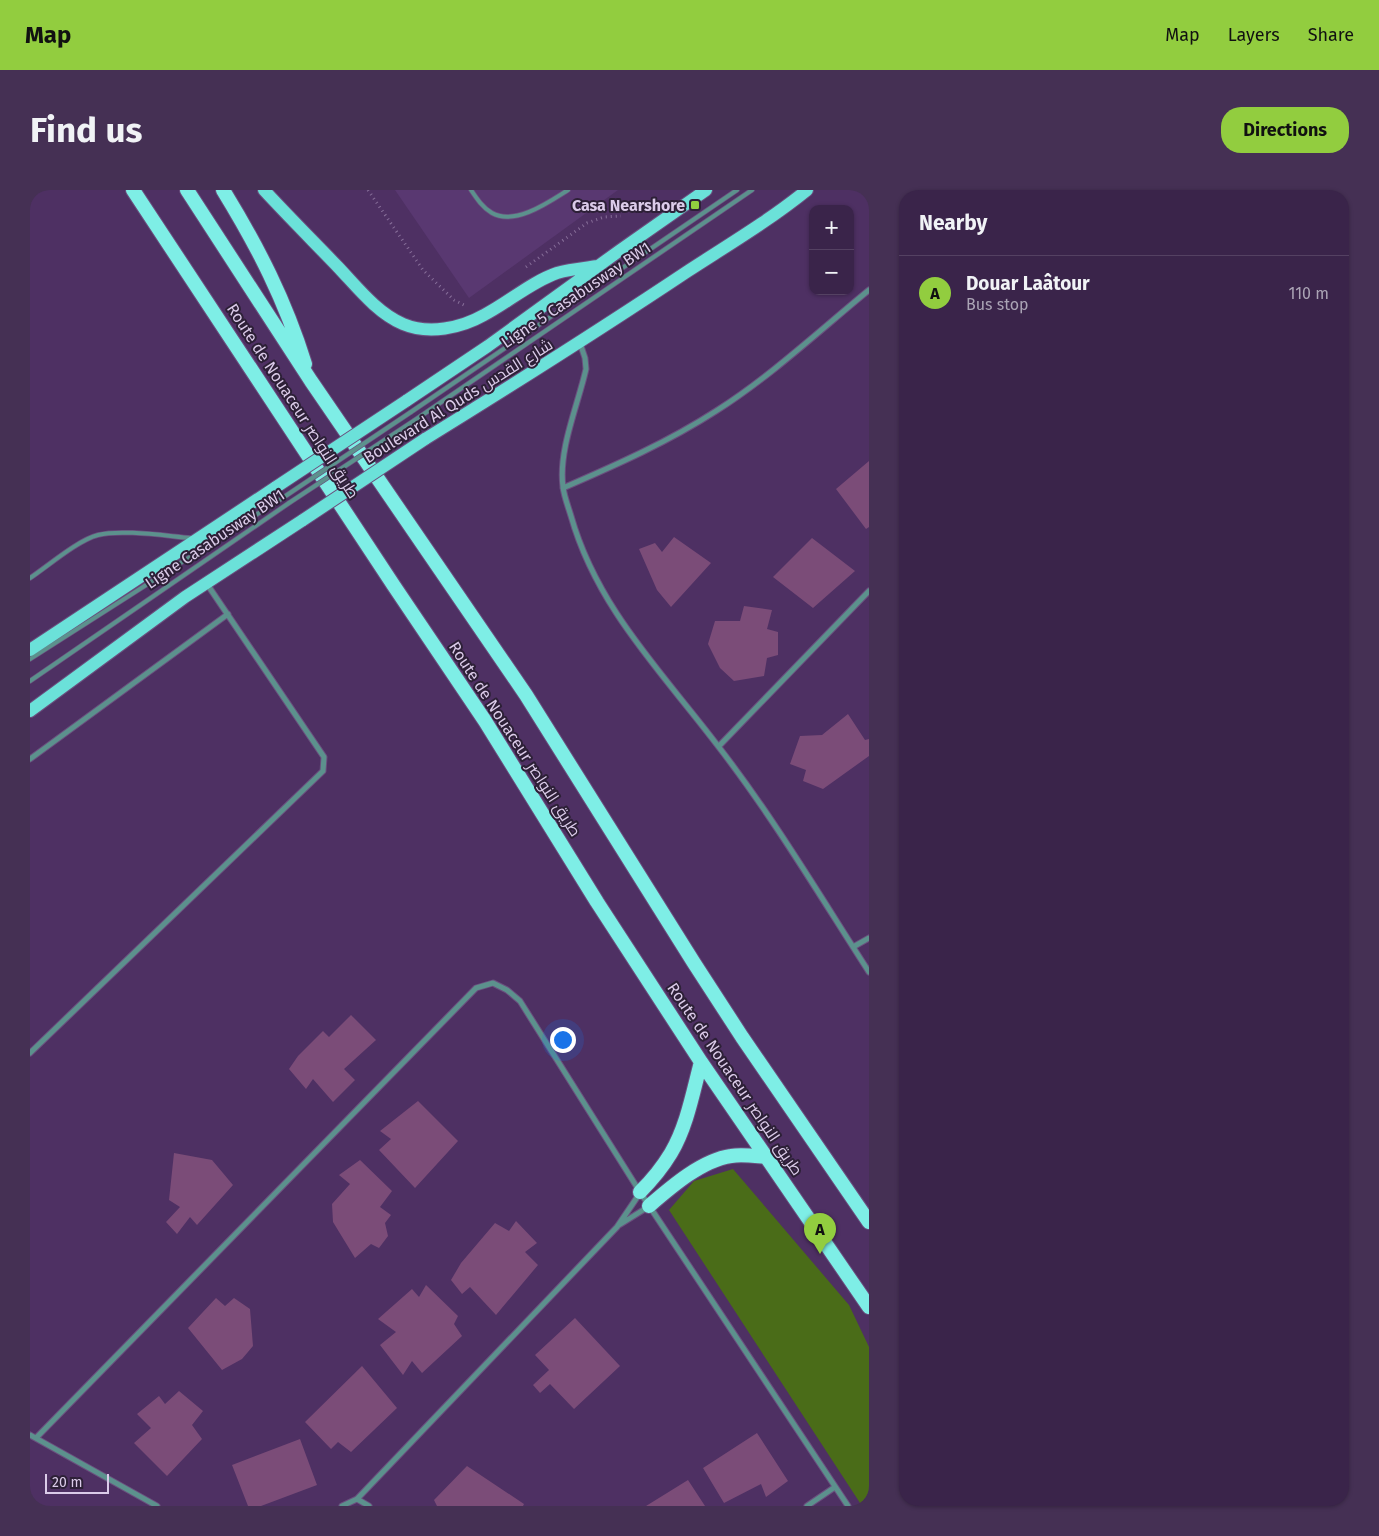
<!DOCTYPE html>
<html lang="en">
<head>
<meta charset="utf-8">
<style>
	:root { --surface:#3a244a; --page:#453054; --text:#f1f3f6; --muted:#aba4b5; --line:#544162; --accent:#92cd3f }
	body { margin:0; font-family:"Fira Sans",Cairo,sans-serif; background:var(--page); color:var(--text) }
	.controls { position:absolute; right:15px; top:15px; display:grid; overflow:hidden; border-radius:10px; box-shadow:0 1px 4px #0004 }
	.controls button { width:45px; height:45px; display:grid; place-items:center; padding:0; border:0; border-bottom:1px solid var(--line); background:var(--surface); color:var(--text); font:25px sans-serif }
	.scale { position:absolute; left:15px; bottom:12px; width:64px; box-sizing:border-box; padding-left:5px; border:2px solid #dbcbe9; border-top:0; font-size:14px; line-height:18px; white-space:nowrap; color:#dbcbe9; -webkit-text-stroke:4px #2d2037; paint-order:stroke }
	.you { position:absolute; left:532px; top:849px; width:18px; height:18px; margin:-12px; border:4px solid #fff; border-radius:50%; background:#1a73e8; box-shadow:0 0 0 8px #1a73e833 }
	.badge { display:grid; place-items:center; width:32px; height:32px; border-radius:50%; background:var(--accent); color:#111; font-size:16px; font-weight:700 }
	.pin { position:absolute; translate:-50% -41px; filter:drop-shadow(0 1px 2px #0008) }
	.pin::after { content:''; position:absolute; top:26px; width:18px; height:15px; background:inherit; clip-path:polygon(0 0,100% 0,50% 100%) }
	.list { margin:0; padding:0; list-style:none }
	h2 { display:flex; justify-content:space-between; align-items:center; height:65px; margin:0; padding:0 20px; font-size:21px }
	h2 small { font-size:16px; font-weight:400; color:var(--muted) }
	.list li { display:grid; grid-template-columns:32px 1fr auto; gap:15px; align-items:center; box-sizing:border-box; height:75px; padding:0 20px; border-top:1px solid var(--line) }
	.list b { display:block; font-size:19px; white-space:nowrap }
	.list p { margin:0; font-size:16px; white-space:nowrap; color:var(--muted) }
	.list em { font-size:16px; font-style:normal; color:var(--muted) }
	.map { position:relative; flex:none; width:839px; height:1316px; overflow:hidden; border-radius:20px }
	header { display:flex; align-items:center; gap:30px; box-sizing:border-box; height:70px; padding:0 25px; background:var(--accent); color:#111 }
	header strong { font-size:24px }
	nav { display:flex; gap:28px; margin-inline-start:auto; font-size:18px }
	.intro { display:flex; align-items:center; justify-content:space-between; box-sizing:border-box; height:120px; padding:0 30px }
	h1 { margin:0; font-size:35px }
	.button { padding:12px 22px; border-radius:20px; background:var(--accent); color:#111; font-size:18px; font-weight:700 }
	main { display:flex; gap:30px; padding:0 30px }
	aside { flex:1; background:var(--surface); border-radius:20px; box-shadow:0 1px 4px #0004 }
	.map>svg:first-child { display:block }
</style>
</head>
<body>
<header>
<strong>Map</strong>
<nav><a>Map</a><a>Layers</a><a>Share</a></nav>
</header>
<div class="intro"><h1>Find us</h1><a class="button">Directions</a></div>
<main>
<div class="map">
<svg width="839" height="1316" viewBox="0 0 839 1316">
	<rect width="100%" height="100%" fill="#4e3063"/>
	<path fill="#593871" d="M 365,0 L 588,0 L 439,108 Z"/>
	<path fill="#4a6c18" d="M 703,979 L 819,1115 L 839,1157 L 839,1316 L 832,1316 L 639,1020 L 664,991 Z"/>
	<path fill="#7b4c78" d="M 839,271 L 839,337 L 836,339 L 806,299 Z
		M 644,347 L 681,373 L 641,417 L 627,400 L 609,359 L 625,353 L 632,362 Z
		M 782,348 L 825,381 L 783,418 L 743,387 Z
		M 714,416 L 742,420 L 737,439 L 748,442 L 748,465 L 737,468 L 734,486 L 704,491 L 690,478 L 678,454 L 685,431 L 710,431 Z
		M 818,524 L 835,550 L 839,549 L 839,566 L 793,599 L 773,591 L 776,580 L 760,574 L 770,546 L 792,545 Z
		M 321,825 L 346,850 L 314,879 L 325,890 L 303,912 L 283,889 L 276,899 L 259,879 L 268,866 L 293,841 L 299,847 Z
		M 388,911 L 428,951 L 385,998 L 349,960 L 361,949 L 350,941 Z
		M 144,963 L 182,970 L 203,995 L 167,1035 L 160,1027 L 147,1044 L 136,1032 L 150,1017 L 139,1010 Z
		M 330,970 L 362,1001 L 350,1017 L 361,1025 L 355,1033 L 358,1046 L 349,1058 L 341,1054 L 325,1068 L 303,1032 L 302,1014 L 320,994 L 309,985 Z
		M 486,1031 L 507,1053 L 495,1062 L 508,1075 L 466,1125 L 440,1097 L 432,1104 L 421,1090 L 431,1073 L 465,1033 L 479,1041 Z
		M 396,1095 L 428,1126 L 424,1134 L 432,1146 L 392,1183 L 382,1171 L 373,1185 L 350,1155 L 366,1142 L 348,1129 L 382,1099 L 389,1107 Z
		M 186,1108 L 195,1116 L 204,1108 L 220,1119 L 223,1156 L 212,1169 L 192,1180 L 158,1138 Z
		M 545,1128 L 590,1176 L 544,1219 L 520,1194 L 510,1203 L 503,1195 L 519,1180 L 505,1165 Z
		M 332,1176 L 367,1218 L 321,1262 L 308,1252 L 301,1259 L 275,1232 Z
		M 149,1201 L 173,1221 L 162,1235 L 172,1249 L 137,1286 L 104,1253 L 121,1238 L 107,1224 L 129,1206 L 135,1214 Z
		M 727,1243 L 758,1291 L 736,1307 L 731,1294 L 694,1313 L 673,1278 Z
		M 270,1249 L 287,1295 L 231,1316 L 218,1316 L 202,1275 Z
		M 437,1276 L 494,1314 L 493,1316 L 407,1316 L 404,1310 Z
		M 658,1290 L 675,1316 L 616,1316 Z"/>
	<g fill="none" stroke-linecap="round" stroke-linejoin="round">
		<defs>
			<path id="service" d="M 441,0 C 447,9 453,18 462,23 C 485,36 519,12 538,0
				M 381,222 L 707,0
				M 385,230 L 722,0
				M 0,388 C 18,376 48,350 68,345 C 91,339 136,346 161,348
				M 0,469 L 254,307
				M 0,491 L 259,313"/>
			<path id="minor" d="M 550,153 L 555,168 L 556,179 C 548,215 528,260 533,297 C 534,306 538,316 541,326 C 567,418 632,482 688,556 C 743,627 790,706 839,782
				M 533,298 C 586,275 638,252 686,221 C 741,186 789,141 839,100
				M 689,556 L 839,401
				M 0,569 L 198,424
				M 823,757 L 839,748
				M 0,863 L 293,581 L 294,567 L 177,394
				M 589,1035 L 618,1017
				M 0,1245 L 127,1316
				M 6,1248 L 446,798 L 463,793 L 477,800 L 490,811 L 610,1002 L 818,1316
				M 327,1309 L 339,1316
				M 312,1316 L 327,1309 L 587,1037 L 610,1003
				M 777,1316 L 805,1297"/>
			<path id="primary" d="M 234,0 C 258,26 283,51 308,77 C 327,97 347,123 373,134 C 399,145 431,138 454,125 C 479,112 501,92 527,83 C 540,79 554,78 568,76
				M 376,211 L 458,156 L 589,61 L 676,0
				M 395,249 C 484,194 571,139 658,81 C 698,55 740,30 777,0
				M 0,460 L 246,297
				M 0,521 L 155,407 L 273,330"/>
			<path id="trunk" d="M 103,0 L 364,396 L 455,531 L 567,712 L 671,872 L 839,1117
				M 157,0 L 281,191 L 496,505 L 664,773 L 712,847 L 839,1032
				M 193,0 C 228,57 255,110 275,174
				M 610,1002 C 622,990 632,978 641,963 C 657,936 663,902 671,872
				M 619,1016 C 641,997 672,970 701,966 C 712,964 724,966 735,967"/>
		</defs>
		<use href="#service" stroke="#6a4f7e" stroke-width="5.5"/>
		<use href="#minor" stroke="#6a4f7e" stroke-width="7"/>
		<use href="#primary" stroke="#6a4f7e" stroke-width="14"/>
		<use href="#trunk" stroke="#6a4f7e" stroke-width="16"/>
		<path stroke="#886f9a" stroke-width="3" stroke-dasharray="1 4" stroke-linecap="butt" d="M 338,0 L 393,80 L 424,110 L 434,115
			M 496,77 L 557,33 L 574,27 L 591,26"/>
		<use href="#service" stroke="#5c918d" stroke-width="4"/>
		<use href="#minor" stroke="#5c918d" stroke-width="5"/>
		<use href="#primary" stroke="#6be1d9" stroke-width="12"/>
		<use href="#trunk" stroke="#7eeee6" stroke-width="14"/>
		<defs>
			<path id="service-bridge" d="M 254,307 L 381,222
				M 259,313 L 385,230"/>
			<path id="primary-bridge" d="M 246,297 L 376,211
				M 273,330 L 395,249"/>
		</defs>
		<use href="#service-bridge" stroke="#6a4f7e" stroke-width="5.5" stroke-linecap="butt"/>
		<use href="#primary-bridge" stroke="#6a4f7e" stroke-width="14" stroke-linecap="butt"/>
		<use href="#service-bridge" stroke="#5c918d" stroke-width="4"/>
		<use href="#primary-bridge" stroke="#6be1d9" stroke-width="12"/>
	</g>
	<rect fill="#92cd3f" stroke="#2d2037" stroke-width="2" x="660" y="10" width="10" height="10" rx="2.5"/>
	<g text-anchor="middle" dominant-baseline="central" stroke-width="4" stroke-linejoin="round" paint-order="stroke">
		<g font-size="16" font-weight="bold" fill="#dbcbe9" stroke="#2d2037" text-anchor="end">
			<text x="655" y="15">Casa Nearshore</text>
		</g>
		<g font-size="16" fill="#dbcbe9" stroke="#2d2037">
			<text transform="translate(546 105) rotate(-34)">Ligne 5 Casabusway BW1</text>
			<text transform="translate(263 211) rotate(57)">Route de Nouaceur طريق النواصر</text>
			<text transform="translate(428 211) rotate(-32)">Boulevard Al Quds شارع القدس</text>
			<text transform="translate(185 349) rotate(-34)">Ligne Casabusway BW1</text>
			<text transform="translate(485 549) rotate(57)">Route de Nouaceur طريق النواصر</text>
			<text transform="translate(705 889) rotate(56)">Route de Nouaceur طريق النواصر</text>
		</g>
	</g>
</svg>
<div class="controls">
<button>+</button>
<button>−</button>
</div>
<div class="scale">20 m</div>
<div class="you"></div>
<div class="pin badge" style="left:790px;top:1064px">A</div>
</div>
<aside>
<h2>Nearby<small></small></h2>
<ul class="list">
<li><span class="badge">A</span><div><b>Douar Laâtour</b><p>Bus stop</p></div><em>110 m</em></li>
</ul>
</aside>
</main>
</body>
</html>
